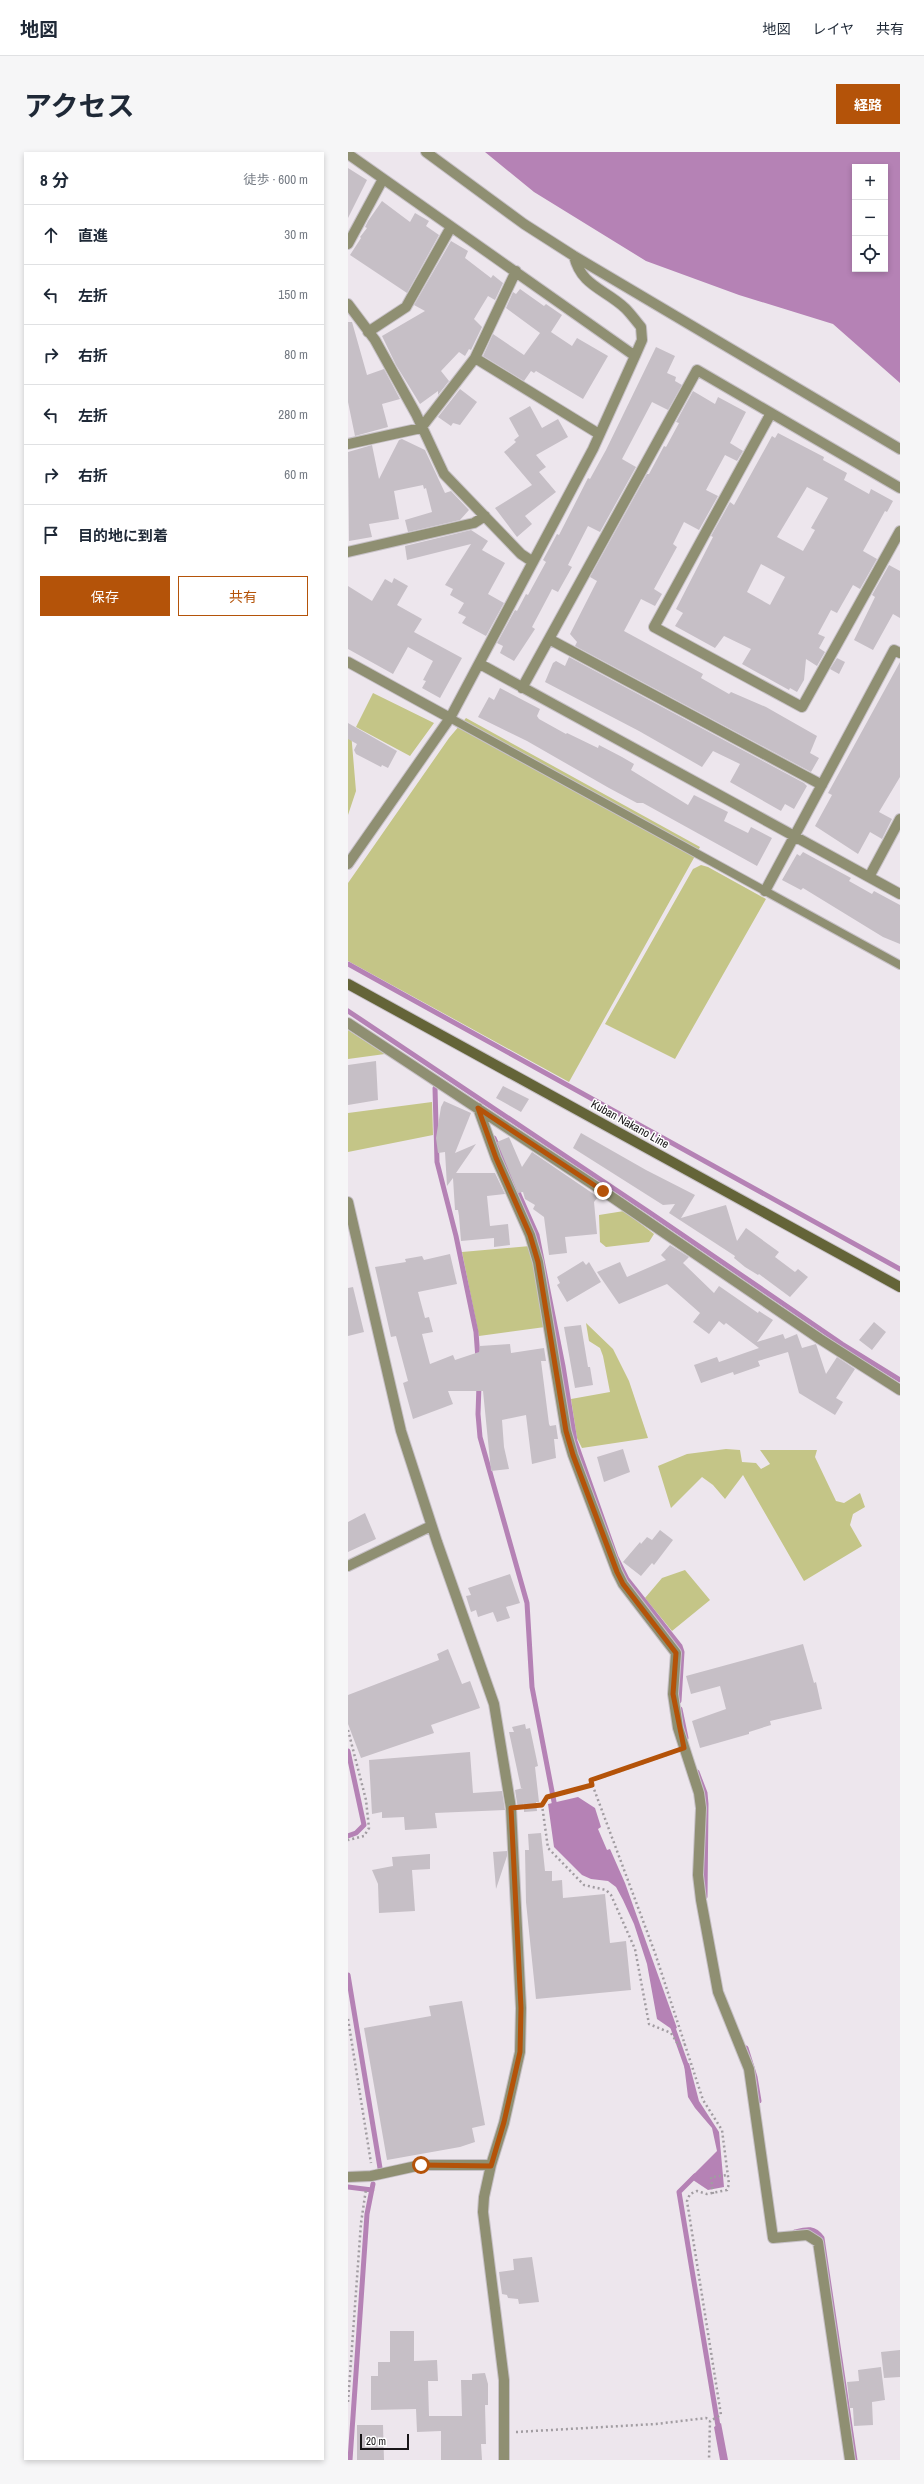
<!DOCTYPE html>
<html lang="ja">
<head>
<meta charset="utf-8">
<style>
	:root { --surface:#fff; --page:#f6f6f7; --text:#1f2937; --muted:#747a83; --line:#e0e1e3; --accent:#b45309 }
	body { margin:0; font-family:"Archivo Narrow","Noto Sans JP",sans-serif; background:var(--page); color:var(--text) }
	.controls { position:absolute; right:12px; top:12px; display:grid; overflow:hidden; border-radius:0px; box-shadow:0 2px 6px #0003 }
	.controls button { width:36px; height:36px; display:grid; place-items:center; padding:0; border:0; border-bottom:1px solid var(--line); background:var(--surface); color:var(--text); font:20px sans-serif }
	.scale { position:absolute; left:12px; bottom:10px; width:49px; box-sizing:border-box; padding-left:4px; border:2px solid #181618; border-top:0; font-size:11px; line-height:14px; white-space:nowrap; color:#181618; -webkit-text-stroke:3px #fff; paint-order:stroke }
	.stop { position:absolute; width:12px; height:12px; margin:-9px; border:3px solid #b45309; border-radius:50%; background:#fff }
	.stop.end { background:#b45309; border-color:#fff; box-shadow:0 1px 4px #0008 }
	.list { margin:0; padding:0; list-style:none }
	h2 { display:flex; justify-content:space-between; align-items:center; height:52px; margin:0; padding:0 16px; font-size:17px }
	h2 small { font-size:13px; font-weight:400; color:var(--muted) }
	.list li { display:grid; grid-template-columns:26px 1fr auto; gap:12px; align-items:center; box-sizing:border-box; height:60px; padding:0 16px; border-top:1px solid var(--line) }
	.list b { display:block; font-size:15px; white-space:nowrap }
	.list em { font-size:13px; font-style:normal; color:var(--muted) }
	.actions { display:flex; gap:8px; padding:12px 16px }
	.actions a { flex:1; padding:9px 0; border:1px solid var(--accent); border-radius:0px; text-align:center; font-size:14px; color:var(--accent) }
	.actions .main { background:var(--accent); color:#fff }
	.icon { flex:none; width:22px; height:22px; fill:none; stroke:currentColor; stroke-width:2; stroke-linecap:round; stroke-linejoin:round }
	.map { position:relative; flex:none; width:552px; height:2308px; overflow:hidden; border-radius:0px }
	header { display:flex; align-items:center; gap:24px; box-sizing:border-box; height:56px; padding:0 20px; background:var(--surface); border-bottom:1px solid var(--line) }
	header strong { font-size:19px }
	nav { display:flex; gap:22px; margin-inline-start:auto; font-size:14px }
	.intro { display:flex; align-items:center; justify-content:space-between; box-sizing:border-box; height:96px; padding:0 24px }
	h1 { margin:0; font-size:28px }
	.button { padding:10px 18px; border-radius:0px; background:var(--accent); color:#fff; font-size:14px; font-weight:700 }
	main { display:flex; gap:24px; padding:0 24px }
	aside { flex:1; background:var(--surface); border-radius:0px; box-shadow:0 2px 6px #0003 }
	.map>svg:first-child { display:block }
</style>
</head>
<body>
<header>
<strong>地図</strong>
<nav><a>地図</a><a>レイヤ</a><a>共有</a></nav>
</header>
<div class="intro"><h1>アクセス</h1><a class="button">経路</a></div>
<main>
<aside>
<h2>8 分<small>徒歩 · 600 m</small></h2>
<ul class="list">
<li><svg class="icon" aria-label="ahead" viewBox="0 0 24 24"><path d="M12 20V5M6 11l6-6 6 6"/></svg><div><b>直進</b></div><em>30 m</em></li>
<li><svg class="icon" aria-label="left" viewBox="0 0 24 24"><path d="M17 20v-9H6M10 6l-5 5 5 5"/></svg><div><b>左折</b></div><em>150 m</em></li>
<li><svg class="icon" aria-label="right" viewBox="0 0 24 24"><path d="M7 20v-9h11M14 6l5 5-5 5"/></svg><div><b>右折</b></div><em>80 m</em></li>
<li><svg class="icon" aria-label="left" viewBox="0 0 24 24"><path d="M17 20v-9H6M10 6l-5 5 5 5"/></svg><div><b>左折</b></div><em>280 m</em></li>
<li><svg class="icon" aria-label="right" viewBox="0 0 24 24"><path d="M7 20v-9h11M14 6l5 5-5 5"/></svg><div><b>右折</b></div><em>60 m</em></li>
<li><svg class="icon" aria-label="arrive" viewBox="0 0 24 24"><path d="M6 21V4h12l-3 4 3 4H6"/></svg><div><b>目的地に到着</b></div></li>
</ul>
<div class="actions"><a class="main">保存</a><a>共有</a></div>
</aside>
<div class="map">
<svg width="552" height="2308" viewBox="0 0 552 2308">
	<rect width="100%" height="100%" fill="#ede6ed"/>
	<path fill="#c4c587" d="M 25,541 L 86,571 L 62,604 L 8,575 Z
		M 118,566 L 352,695 L 221,930 L 0,809 L 0,731 L 101,586 Z
		M 0,574 L 3,580 L 8,639 L 0,663 Z
		M 353,713 L 360,715 L 418,747 L 327,907 L 257,872 L 345,717 Z
		M 0,878 L 37,902 L 0,907 Z
		M 84,950 L 85,983 L 0,1000 L 0,961 Z
		M 276,1059 L 306,1082 L 301,1090 L 258,1095 L 252,1090 L 251,1063 Z
		M 182,1094 L 197,1175 L 131,1184 L 114,1100 Z
		M 238,1171 L 265,1197 L 281,1229 L 300,1286 L 234,1296 L 229,1286 L 223,1247 L 262,1240 L 255,1204 L 252,1196 L 241,1189 Z
		M 378,1297 L 392,1298 L 394,1310 L 408,1311 L 413,1317 L 422,1312 L 412,1298 L 469,1298 L 467,1305 L 488,1349 L 496,1351 L 512,1341 L 517,1355 L 505,1362 L 502,1373 L 514,1394 L 456,1429 L 395,1323 L 377,1347 L 365,1333 L 354,1325 L 323,1356 L 310,1314 L 339,1302 Z
		M 337,1418 L 362,1448 L 324,1479 L 297,1446 L 314,1426 Z"/>
	<path fill="#b582b5" fill-rule="evenodd" d="M 137,0 L 552,0 L 552,231 L 485,172 L 391,143 L 298,109 L 186,40 ZM 507,15 L 537,15 L 537,117 L 507,117 Z
		M 230,1645 L 247,1656 L 253,1675 L 250,1677 L 259,1698 L 262,1697 L 277,1731 L 329,1876 L 325,1878 L 309,1867 L 299,1812 L 286,1772 L 275,1748 L 268,1735 L 260,1729 L 243,1727 L 234,1723 L 206,1695 L 200,1652 Z
		M 341,1911 L 351,1949 L 371,1980 L 376,2035 L 360,2038 L 342,2026 L 369,1999 L 364,1976 L 347,1956 L 340,1945 L 336,1912 Z
		M 373,2271 L 380,2308 L 372,2308 L 366,2275 Z"/>
	<g fill="none" stroke-linecap="round" stroke-linejoin="round">
		<path stroke="#b582b5" stroke-width="5" d="M 0,812 L 552,1117
			M 0,859 L 301,1060 L 494,1192 L 552,1228
			M 87,936 L 89,1010 L 108,1084 L 128,1180 L 130,1207
			M 146,986 L 189,1083 L 215,1214 L 227,1289 L 268,1405 L 279,1427 L 332,1494 L 334,1500 L 331,1549
			M 131,1233 L 130,1262 L 132,1285 L 179,1451 L 184,1535 L 207,1655
			M 332,1557 L 338,1586
			M 0,1599 L 16,1673 L 8,1681 L 0,1684
			M 349,1620 L 357,1641 L 358,1652 L 357,1745
			M 0,1823 L 32,2016
			M 324,1873 L 340,1918
			M 398,1896 L 407,1925 L 411,1949
			M 347,2024 L 331,2040 L 371,2280
			M 0,2035 L 24,2038
			M 447,2080 C 459,2077 466,2075 474,2086 L 507,2308
			M 2,2308 L 19,2062 L 25,2032"/>
	</g>
	<path fill="#c6bfc6" fill-rule="evenodd" d="M 0,16 L 19,28 L 0,66 Z
		M 34,49 L 62,70 L 67,61 L 81,69 L 78,74 L 91,83 L 59,141 L 2,103 L 13,86 L 12,85 L 19,76 L 17,75 L 20,69 Z
		M 103,89 L 120,99 L 117,106 L 143,126 L 145,123 L 155,131 L 147,148 L 140,144 L 126,167 L 134,175 L 123,198 L 121,197 L 117,204 L 111,200 L 93,219 L 101,229 L 90,243 L 90,239 L 72,252 L 48,213 L 34,184 L 77,159 L 66,153 Z
		M 172,137 L 196,154 L 198,152 L 214,163 L 203,180 L 224,194 L 229,186 L 260,204 L 235,247 L 188,219 L 186,221 L 183,219 L 176,229 L 135,204 L 145,182 L 176,203 L 192,181 L 158,156 L 165,140 L 168,142 Z
		M 0,170 L 4,170 L 19,223 L 36,217 L 52,247 L 34,252 L 40,275 L 7,284 L 0,250 Z
		M 308,195 L 327,204 L 319,221 L 328,225 L 327,229 L 334,233 L 320,258 L 304,250 L 274,307 L 288,315 L 252,380 L 240,374 L 220,413 L 224,415 L 210,440 L 204,437 L 202,441 L 184,475 L 187,477 L 166,509 L 152,501 L 155,494 L 149,491 L 167,458 L 169,459 L 178,442 L 180,443 L 198,410 L 195,408 L 209,382 L 211,383 L 240,326 L 242,327 L 258,298 Z
		M 112,237 L 129,250 L 112,273 L 105,271 L 103,274 L 90,265 Z
		M 345,239 L 367,252 L 370,245 L 398,260 L 382,291 L 395,299 L 389,309 L 377,303 L 358,338 L 370,344 L 351,378 L 336,370 L 325,392 L 329,395 L 306,437 L 314,442 L 307,454 L 293,447 L 276,479 L 355,522 L 353,526 L 381,542 L 383,540 L 418,555 L 469,584 L 462,601 L 471,606 L 463,620 L 227,494 L 229,490 L 222,482 L 249,429 L 242,425 L 299,322 L 301,322 L 316,294 L 318,295 L 331,271 L 328,270 Z
		M 182,254 L 194,276 L 210,267 L 220,285 L 188,303 L 198,315 L 191,320 L 208,340 L 177,364 L 184,372 L 169,385 L 147,356 L 184,333 L 156,300 L 168,290 L 166,288 L 171,284 L 161,266 Z
		M 430,281 L 476,305 L 475,308 L 499,321 L 496,328 L 521,342 L 523,337 L 545,349 L 539,360 L 537,359 L 515,399 L 529,407 L 512,437 L 505,433 L 489,461 L 483,458 L 470,482 L 477,485 L 471,496 L 477,500 L 469,514 L 458,507 L 456,528 L 449,540 L 442,536 L 441,538 L 394,512 L 403,497 L 376,484 L 367,496 L 327,474 L 335,461 L 328,457 L 365,385 L 363,384 L 382,350 L 386,353 L 424,284 L 427,286 ZM 459,335 L 480,346 L 463,376 L 467,378 L 455,399 L 429,385 ZM 413,412 L 437,425 L 422,453 L 399,440 Z
		M 54,287 L 77,298 L 97,341 L 103,339 L 121,358 L 112,368 L 60,380 L 57,368 L 84,360 L 78,336 L 76,337 L 75,333 L 46,339 L 51,367 L 21,372 L 24,385 L 1,389 L 0,300 L 24,293 L 31,327 L 51,288 Z
		M 123,378 L 140,389 L 134,398 L 157,411 L 140,442 L 156,451 L 138,484 L 114,471 L 118,465 L 110,461 L 116,451 L 102,443 L 105,437 L 97,433 L 123,392 L 59,408 L 57,394 Z
		M 541,413 L 552,419 L 552,466 L 545,462 L 525,498 L 506,488 L 527,445 L 524,443 Z
		M 46,426 L 60,434 L 49,453 L 74,467 L 66,480 L 114,506 L 92,546 L 74,536 L 78,529 L 75,528 L 85,509 L 60,495 L 45,522 L 0,497 L 0,434 L 24,449 L 37,427 L 44,431 Z
		M 221,505 L 456,631 L 459,634 L 446,657 L 437,652 L 433,659 L 382,630 L 392,612 L 365,599 L 354,615 L 291,579 L 197,530 L 205,511 L 208,509 L 217,514 Z
		M 489,506 L 497,510 L 491,522 L 482,517 Z
		M 552,510 L 552,625 L 531,660 L 544,667 L 534,687 L 522,680 L 510,702 L 467,674 L 484,643 L 480,641 Z
		M 152,536 L 192,557 L 189,564 L 191,567 L 218,582 L 219,581 L 250,596 L 251,593 L 274,605 L 286,612 L 283,618 L 340,653 L 346,643 L 380,660 L 376,669 L 400,681 L 403,675 L 424,686 L 409,714 L 295,651 L 289,651 L 261,636 L 179,589 L 130,565 L 141,545 L 146,548 Z
		M 0,571 L 49,599 L 40,616 L 34,613 L 33,615 L 8,602 L 6,598 L 9,592 L 0,587 Z
		M 455,700 L 503,726 L 501,729 L 524,742 L 526,739 L 552,753 L 552,792 L 535,785 L 455,736 L 453,738 L 434,728 L 449,702 L 452,704 Z
		M 28,909 L 30,948 L 0,953 L 0,913 Z
		M 155,934 L 181,947 L 173,960 L 148,946 Z
		M 96,949 L 123,961 L 107,1001 L 128,992 L 108,1021 L 147,1021 L 157,1042 L 139,1044 L 142,1074 L 160,1072 L 162,1093 L 146,1095 L 146,1086 L 113,1089 L 111,1064 L 110,1058 L 107,1058 L 105,1026 L 99,1034 L 97,1000 L 90,1001 L 88,986 L 93,955 Z
		M 233,981 L 298,1018 L 347,1043 L 333,1066 L 378,1053 L 389,1089 L 398,1076 L 431,1100 L 427,1105 L 447,1120 L 450,1117 L 460,1125 L 442,1145 L 411,1122 L 410,1123 L 397,1115 L 386,1106 L 387,1104 L 321,1061 L 327,1052 L 315,1053 L 225,996 Z
		M 161,985 L 174,1015 L 184,1000 L 250,1045 L 246,1050 L 249,1082 L 217,1085 L 219,1101 L 201,1103 L 196,1065 L 185,1057 L 187,1053 L 177,1047 L 175,1040 L 170,1041 L 149,990 Z
		M 322,1093 L 341,1105 L 335,1111 L 366,1141 L 371,1134 L 410,1161 L 411,1159 L 425,1168 L 409,1190 L 435,1182 L 437,1187 L 449,1182 L 454,1196 L 468,1192 L 478,1222 L 489,1205 L 507,1217 L 488,1246 L 495,1250 L 487,1263 L 451,1241 L 440,1200 L 410,1209 L 412,1214 L 386,1223 L 385,1220 L 353,1231 L 346,1213 L 369,1205 L 371,1210 L 411,1196 L 378,1171 L 376,1173 L 371,1169 L 361,1182 L 345,1170 L 352,1161 L 319,1132 L 271,1152 L 249,1120 L 272,1110 L 279,1125 L 318,1108 L 313,1103 Z
		M 102,1102 L 109,1132 L 70,1140 L 77,1166 L 81,1165 L 85,1180 L 74,1182 L 82,1212 L 105,1203 L 107,1208 L 131,1200 L 132,1194 L 162,1192 L 163,1201 L 196,1196 L 198,1209 L 193,1209 L 201,1272 L 202,1274 L 208,1273 L 210,1287 L 206,1287 L 208,1306 L 184,1312 L 178,1263 L 154,1268 L 156,1295 L 161,1317 L 143,1319 L 135,1239 L 100,1239 L 105,1252 L 65,1267 L 55,1231 L 60,1229 L 48,1184 L 43,1185 L 27,1115 L 58,1110 L 57,1107 L 74,1104 L 76,1108 Z
		M 235,1109 L 238,1113 L 241,1110 L 253,1130 L 219,1150 L 209,1133 L 212,1131 L 209,1125 Z
		M 5,1135 L 16,1180 L 0,1184 L 0,1136 Z
		M 526,1170 L 538,1180 L 524,1198 L 511,1188 Z
		M 233,1173 L 240,1215 L 242,1215 L 245,1233 L 227,1236 L 216,1175 Z
		M 275,1297 L 282,1320 L 256,1330 L 249,1305 Z
		M 17,1361 L 28,1387 L 0,1400 L 0,1370 Z
		M 312,1378 L 325,1388 L 306,1413 L 304,1411 L 293,1424 L 275,1410 L 292,1390 L 293,1392 L 299,1385 L 304,1388 Z
		M 162,1422 L 172,1451 L 158,1455 L 162,1466 L 149,1470 L 145,1460 L 130,1465 L 128,1458 L 123,1460 L 118,1444 L 123,1443 L 120,1436 Z
		M 455,1492 L 466,1531 L 468,1530 L 474,1557 L 422,1569 L 423,1573 L 401,1580 L 401,1582 L 352,1596 L 344,1569 L 378,1557 L 372,1534 L 343,1542 L 338,1524 Z
		M 100,1497 L 114,1532 L 122,1529 L 132,1556 L 83,1573 L 86,1581 L 13,1606 L 0,1572 L 0,1543 L 91,1508 L 89,1502 Z
		M 177,1572 L 178,1577 L 182,1576 L 190,1614 L 187,1615 L 191,1650 L 188,1650 L 189,1659 L 176,1660 L 176,1651 L 174,1657 L 170,1657 L 167,1638 L 175,1636 L 173,1636 L 161,1580 L 166,1580 L 164,1575 Z
		M 122,1600 L 125,1641 L 154,1639 L 157,1658 L 87,1661 L 89,1676 L 57,1678 L 56,1665 L 34,1666 L 34,1660 L 24,1662 L 21,1608 Z
		M 193,1681 L 197,1719 L 204,1719 L 204,1729 L 214,1728 L 215,1746 L 257,1742 L 262,1791 L 278,1789 L 283,1838 L 188,1847 L 178,1750 L 177,1698 L 181,1698 L 180,1682 Z
		M 159,1699 L 159,1704 L 148,1737 L 145,1700 Z
		M 82,1702 L 82,1717 L 64,1718 L 67,1759 L 31,1761 L 30,1732 L 24,1718 L 45,1714 L 44,1705 Z
		M 114,1849 L 137,1973 L 124,1976 L 127,1990 L 112,1995 L 39,2008 L 16,1876 L 83,1864 L 81,1854 Z
		M 184,2105 L 191,2150 L 171,2152 L 170,2147 L 160,2146 L 159,2143 L 154,2142 L 151,2120 L 166,2118 L 165,2107 Z
		M 42,2179 L 66,2179 L 66,2209 L 89,2208 L 90,2229 L 80,2229 L 81,2264 L 114,2264 L 113,2228 L 124,2228 L 124,2222 L 137,2221 L 140,2232 L 140,2253 L 137,2253 L 138,2292 L 133,2292 L 134,2308 L 93,2308 L 93,2279 L 69,2280 L 68,2257 L 23,2258 L 23,2224 L 30,2224 L 30,2210 L 42,2210 Z
		M 552,2198 L 552,2225 L 536,2226 L 533,2200 Z
		M 533,2215 L 537,2248 L 524,2250 L 525,2273 L 506,2274 L 505,2256 L 502,2256 L 499,2230 L 511,2229 L 510,2218 Z
		M 9,2273 L 35,2273 L 36,2308 L 9,2308 Z"/>
	<g fill="none" stroke-linecap="round" stroke-linejoin="round">
		<defs>
			<path id="service" d="M 102,566 L 552,813"/>
			<path id="minor" d="M 78,0 L 176,72 L 226,104 L 552,297
				M 0,2 L 287,204 L 245,297 L 102,566 L 0,712
				M 0,92 L 35,27
				M 226,104 C 233,134 257,137 277,156 C 283,162 288,169 293,175 L 294,188 L 287,204
				M 0,152 L 27,188 L 68,262 L 96,322 L 173,402 L 185,410
				M 20,180 L 58,155 L 103,75
				M 127,206 L 251,282
				M 423,261 L 306,475 L 454,555 L 552,379
				M 0,292 L 73,276 L 127,206 L 168,119
				M 0,400 L 126,371 L 137,364
				M 201,487 L 474,633
				M 0,510 L 102,566
				M 132,512 L 552,742
				M 174,536 L 349,218 L 552,336
				M 521,725 L 552,667
				M 417,739 L 546,498 L 552,501
				M 0,871 L 255,1039 L 472,1187 L 552,1238
				M 130,956 L 148,1006 L 182,1083 L 190,1110 L 218,1279 L 225,1303 L 269,1420 L 275,1432 L 328,1501 L 325,1542 L 330,1576 L 351,1641 L 353,1656 L 350,1723 L 353,1748 L 370,1840 L 401,1917 L 425,2086 L 459,2083 L 470,2090 L 502,2308
				M 0,1050 L 53,1279 L 89,1390 L 146,1552 L 163,1656 L 173,1856 L 172,1900 L 156,1971 L 143,2013 L 136,2045 L 135,2060 L 156,2228 L 156,2308
				M 0,1414 L 83,1374
				M 0,2025 L 23,2024 L 73,2013 L 143,2013"/>
			<path id="secondary" d="M 0,832 L 552,1135"/>
		</defs>
		<use href="#service" stroke="#c7c1c7" stroke-width="10"/>
		<use href="#minor" stroke="#c7c1c7" stroke-width="12"/>
		<use href="#secondary" stroke="#c7c1c7" stroke-width="12"/>
		<path stroke="#a19ca1" stroke-width="2.5" stroke-dasharray="2 3" stroke-linecap="butt" d="M 0,1578 L 18,1648 L 21,1676 L 16,1684 L 0,1688
			M 324,1601 L 243,1629 L 307,1801 L 355,1948 L 374,1978 L 381,2032 L 379,2038 L 359,2042 L 349,2039 L 342,2042 L 339,2049 L 373,2263 L 362,2269 L 361,2308
			M 244,1633 L 199,1645 L 194,1653 L 200,1696 L 236,1733 L 258,1738 L 263,1743 L 287,1797 L 301,1872 L 323,1881 L 331,1894 L 338,1892
			M 175,1655 L 194,1653
			M 0,1867 L 23,2011
			M 365,2042 L 363,2025 L 380,2023
			M 0,2250 L 13,2071 L 18,2037
			M 168,2280 L 308,2272 L 358,2266 L 362,2269"/>
		<use href="#service" stroke="#8f8f72" stroke-width="8"/>
		<use href="#minor" stroke="#8f8f72" stroke-width="10"/>
		<use href="#secondary" stroke="#646438" stroke-width="10"/>
	</g>
	<g fill="none" stroke-linecap="round" stroke-linejoin="round">
		<path stroke="#b45309" stroke-width="5" d="M 73,2013 L 143,2014 L 156,1970 L 172,1900 L 173,1856 L 163,1656 L 194,1653 L 199,1645 L 244,1633 L 243,1628 L 336,1596 L 325,1542 L 328,1501 L 275,1432 L 269,1420 L 225,1303 L 218,1279 L 190,1110 L 182,1083 L 148,1006 L 130,956 L 255,1039"/>
	</g>
	<g text-anchor="middle" dominant-baseline="central" stroke-width="3" stroke-linejoin="round" paint-order="stroke">
		<g font-size="12" fill="#181618" stroke="#fff">
			<text transform="translate(282 972) rotate(29)">Kuban Nakano Line</text>
		</g>
	</g>
</svg>
<div class="controls">
<button>+</button>
<button>−</button>
<button><svg class="icon" aria-label="locate" viewBox="0 0 24 24"><circle cx="12" cy="12" r="6"/><path d="M12 2v4M12 18v4M2 12h4M18 12h4"/></svg></button>
</div>
<div class="scale">20 m</div>
<div class="stop" style="left:73px;top:2013px"></div>
<div class="stop end" style="left:255px;top:1039px"></div>
</div>
</main>
</body>
</html>
